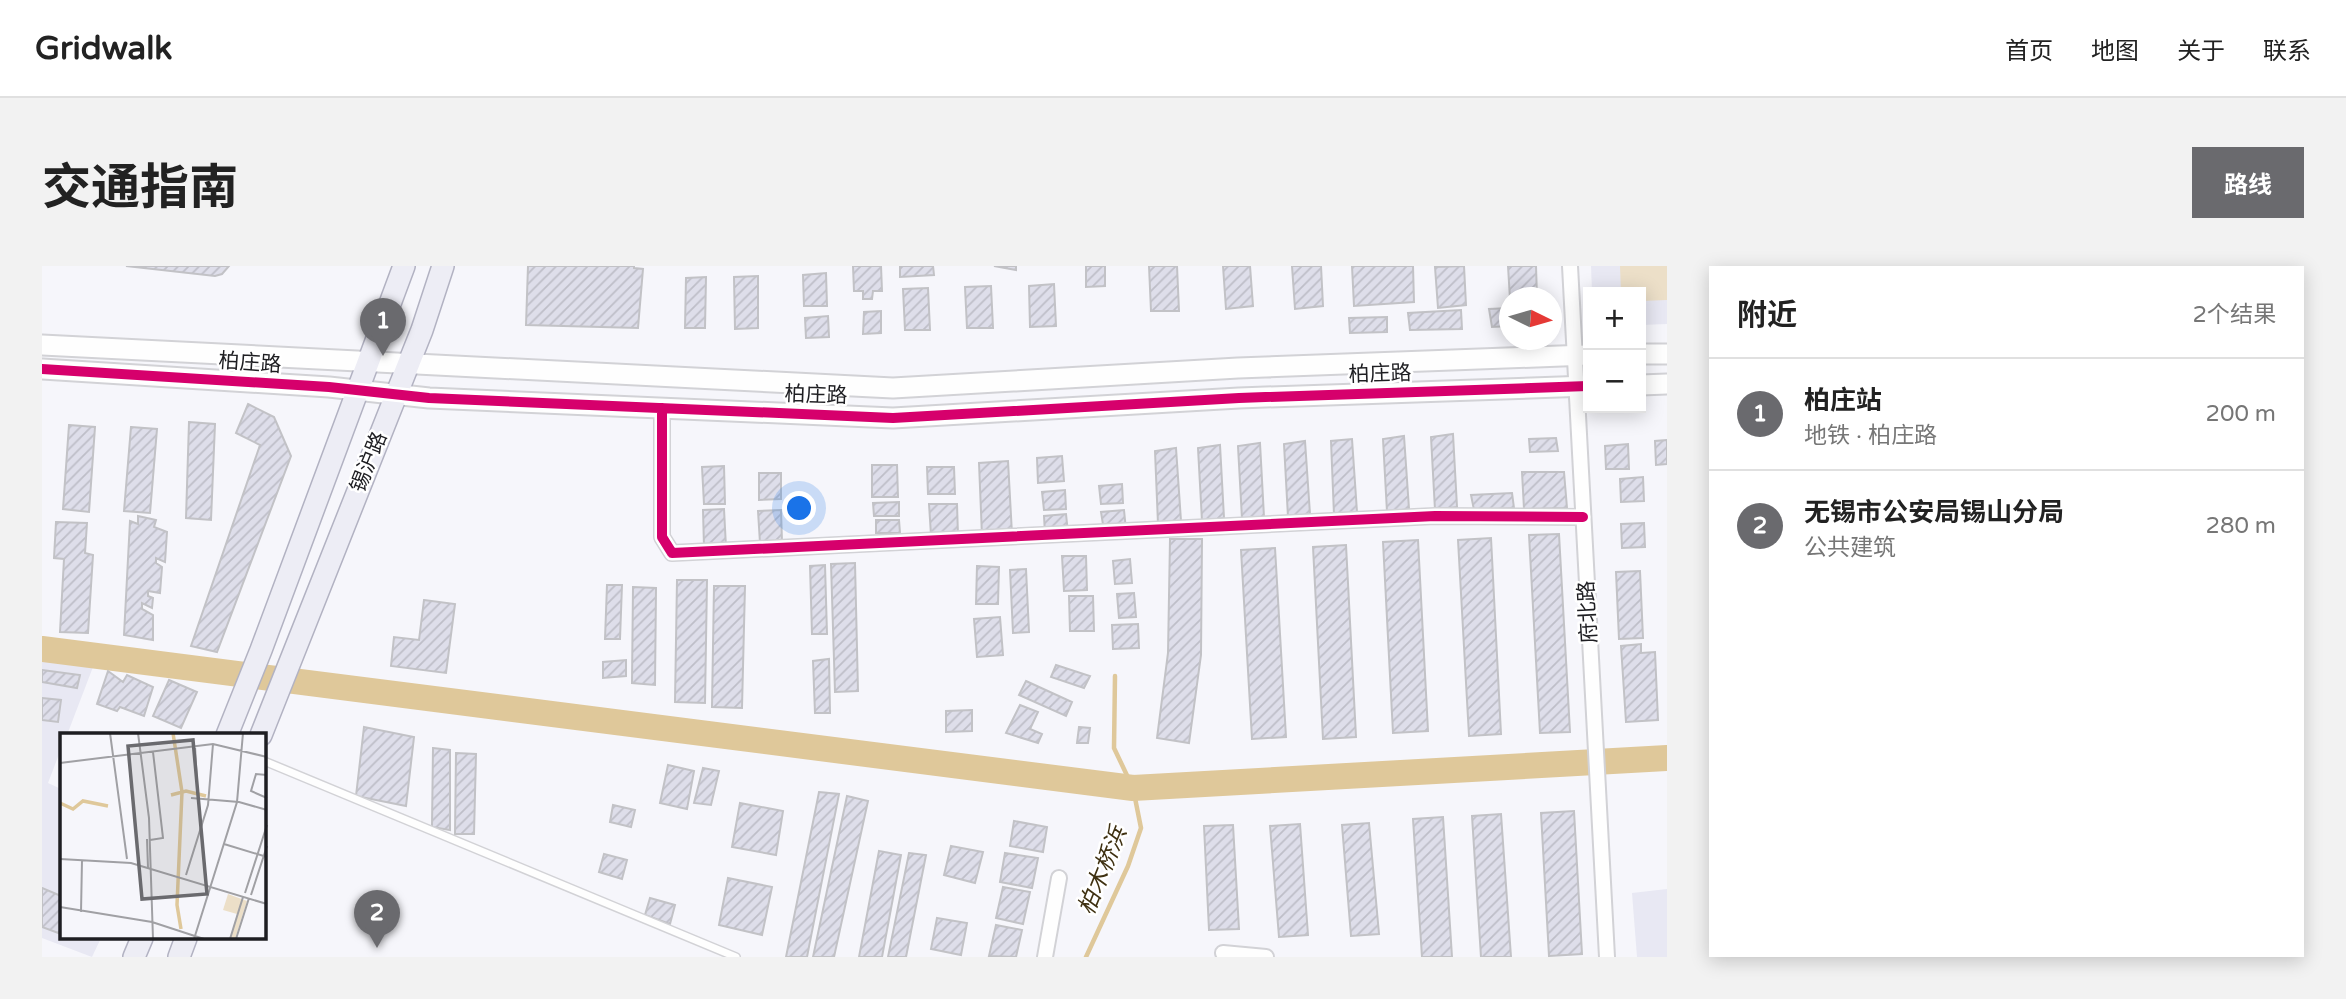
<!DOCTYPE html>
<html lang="zh">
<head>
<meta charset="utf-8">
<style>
	:root { --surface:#fff; --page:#f2f2f2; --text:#222; --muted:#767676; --line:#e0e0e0; --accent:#6a6a6e }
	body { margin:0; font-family:"Varela Round","Noto Sans SC",sans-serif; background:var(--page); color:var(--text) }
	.controls { position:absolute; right:21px; top:21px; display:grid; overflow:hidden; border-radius:0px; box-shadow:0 4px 18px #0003 }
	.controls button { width:63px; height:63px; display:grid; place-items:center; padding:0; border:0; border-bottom:2px solid var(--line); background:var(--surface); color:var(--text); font:35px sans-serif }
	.compass { position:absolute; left:1457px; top:21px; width:63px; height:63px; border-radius:50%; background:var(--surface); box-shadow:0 4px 18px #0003; rotate:95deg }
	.you { position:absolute; left:758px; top:243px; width:24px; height:24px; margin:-18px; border:5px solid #fff; border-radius:50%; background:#1a73e8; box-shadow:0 0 0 10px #1a73e833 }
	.badge { display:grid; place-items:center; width:46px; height:46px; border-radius:50%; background:var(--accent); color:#fff; font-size:23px; font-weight:700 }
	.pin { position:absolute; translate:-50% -58px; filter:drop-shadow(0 2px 4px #0008) }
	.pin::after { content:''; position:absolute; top:37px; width:24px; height:21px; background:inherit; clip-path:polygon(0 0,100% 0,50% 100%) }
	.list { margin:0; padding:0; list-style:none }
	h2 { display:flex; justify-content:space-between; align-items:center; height:91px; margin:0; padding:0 28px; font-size:30px }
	h2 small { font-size:23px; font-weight:400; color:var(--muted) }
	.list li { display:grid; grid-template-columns:46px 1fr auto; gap:21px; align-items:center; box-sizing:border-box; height:112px; padding:0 28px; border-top:2px solid var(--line) }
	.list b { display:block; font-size:26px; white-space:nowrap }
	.list p { margin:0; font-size:23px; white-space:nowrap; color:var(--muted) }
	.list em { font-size:23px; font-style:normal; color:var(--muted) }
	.map { position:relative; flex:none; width:1625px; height:691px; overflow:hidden; border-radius:0px }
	header { display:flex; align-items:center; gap:42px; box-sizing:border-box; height:98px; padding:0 35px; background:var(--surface); border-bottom:2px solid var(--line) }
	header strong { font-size:33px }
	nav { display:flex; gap:38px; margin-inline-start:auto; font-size:24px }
	.intro { display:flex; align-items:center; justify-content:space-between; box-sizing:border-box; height:168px; padding:0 42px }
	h1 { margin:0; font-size:49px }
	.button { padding:18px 32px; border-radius:0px; background:var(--accent); color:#fff; font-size:24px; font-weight:700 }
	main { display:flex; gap:42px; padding:0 42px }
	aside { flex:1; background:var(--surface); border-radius:0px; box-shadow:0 4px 18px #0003 }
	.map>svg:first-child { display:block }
</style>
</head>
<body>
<header>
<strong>Gridwalk</strong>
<nav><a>首页</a><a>地图</a><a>关于</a><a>联系</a></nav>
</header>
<div class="intro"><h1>交通指南</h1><a class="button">路线</a></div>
<main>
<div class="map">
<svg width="1625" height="691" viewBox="0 0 1625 691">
	<defs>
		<pattern id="building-hatch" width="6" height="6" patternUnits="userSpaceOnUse" patternTransform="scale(1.75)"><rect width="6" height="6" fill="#dedeea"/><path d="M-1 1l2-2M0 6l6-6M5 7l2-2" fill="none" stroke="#bebec8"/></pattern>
	</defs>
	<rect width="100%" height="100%" fill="#f6f6fb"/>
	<path fill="#e8e8f3" d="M 1549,0 L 1625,0 L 1625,58 L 1599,59 L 1599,26 L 1550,26 Z
		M 0,392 L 51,401 L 25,469 L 19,469 L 19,483 L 6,517 L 19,523 L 19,672 L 59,672 L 50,691 L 0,672 Z
		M 1625,623 L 1625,691 L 1595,691 L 1590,627 Z"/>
	<path fill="#ecdfc8" d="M 1578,0 L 1625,0 L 1625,34 L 1599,35 L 1599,26 L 1579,26 Z"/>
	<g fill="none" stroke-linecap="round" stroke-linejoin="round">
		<path stroke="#dfc89a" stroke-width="4.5" d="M 1044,691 L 1086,600 L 1099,562 L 1091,522 L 1072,482 L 1073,410"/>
		<path stroke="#dfc89a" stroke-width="26" d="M 0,383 L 1091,522 L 1625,492"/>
	</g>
	<path fill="url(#building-hatch)" stroke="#c2c2c6" stroke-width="2" d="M 84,0 L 187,0 L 180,8 L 173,10 Z
		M 486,0 L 592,0 L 592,2 L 601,3 L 596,62 L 484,59 Z
		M 811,0 L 839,0 L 840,25 L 831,25 L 830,33 L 821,33 L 821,25 L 812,25 Z
		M 858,0 L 891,0 L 892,9 L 858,11 Z
		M 952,0 L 974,0 L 974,4 Z
		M 1044,0 L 1063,0 L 1063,20 L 1044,21 Z
		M 1107,0 L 1135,0 L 1137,45 L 1109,45 Z
		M 1181,0 L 1208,0 L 1211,40 L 1184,43 Z
		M 1250,0 L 1279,0 L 1281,40 L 1253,43 Z
		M 1310,0 L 1371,0 L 1372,36 L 1312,40 Z
		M 1422,0 L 1424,39 L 1396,42 L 1393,1 Z
		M 1466,0 L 1494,0 L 1495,32 L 1468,32 L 1468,33 Z
		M 784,7 L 785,40 L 762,40 L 761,9 Z
		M 716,10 L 716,62 L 693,63 L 692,11 Z
		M 664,11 L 663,62 L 643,62 L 644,12 Z
		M 1012,18 L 1014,60 L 988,61 L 987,20 Z
		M 949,20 L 951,62 L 925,62 L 923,21 Z
		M 886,22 L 888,64 L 863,64 L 861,23 Z
		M 1468,42 L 1468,60 L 1450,61 L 1447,43 Z
		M 1419,44 L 1420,63 L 1368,64 L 1366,47 Z
		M 839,45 L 839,67 L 821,68 L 822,46 Z
		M 786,50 L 787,71 L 764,72 L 763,52 Z
		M 1345,51 L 1345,66 L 1308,67 L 1307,52 Z
		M 206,138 L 232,151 L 249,190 L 175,386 L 149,380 L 218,179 L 194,167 Z
		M 147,156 L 173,158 L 169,254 L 144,252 Z
		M 27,159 L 53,161 L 47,246 L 21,243 Z
		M 89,161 L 115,163 L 108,247 L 82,245 Z
		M 1411,168 L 1415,241 L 1393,244 L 1389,171 Z
		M 1362,170 L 1367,243 L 1345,246 L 1341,173 Z
		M 1514,172 L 1516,185 L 1488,186 L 1487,173 Z
		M 1310,173 L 1315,246 L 1292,249 L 1289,175 Z
		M 1625,174 L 1625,198 L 1614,199 L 1613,175 Z
		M 1263,175 L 1268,248 L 1246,251 L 1242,178 Z
		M 1218,177 L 1222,251 L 1200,253 L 1196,180 Z
		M 1586,178 L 1587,203 L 1564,203 L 1563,180 Z
		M 1178,179 L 1182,252 L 1160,255 L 1156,182 Z
		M 1134,182 L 1139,255 L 1116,258 L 1113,185 Z
		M 1020,190 L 1022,215 L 996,217 L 995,192 Z
		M 966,195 L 970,268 L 940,270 L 937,197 Z
		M 830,199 L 855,199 L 856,231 L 830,231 Z
		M 682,200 L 683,238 L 662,238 L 660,201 Z
		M 885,201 L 912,201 L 913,228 L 886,228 Z
		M 1480,206 L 1522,206 L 1525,242 L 1482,243 Z
		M 717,207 L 739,207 L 739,233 L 717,234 Z
		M 1601,211 L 1602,235 L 1579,236 L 1578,213 Z
		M 1080,218 L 1081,237 L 1059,238 L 1057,220 Z
		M 1023,224 L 1024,243 L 1002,244 L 1000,226 Z
		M 1470,227 L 1472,242 L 1432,244 L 1429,229 Z
		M 857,236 L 857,250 L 832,250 L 831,237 Z
		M 887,238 L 915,238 L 916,269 L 889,269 Z
		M 682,243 L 684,281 L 662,281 L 661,244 Z
		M 739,244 L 740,276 L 718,277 L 716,245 Z
		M 1082,244 L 1084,264 L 1062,265 L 1059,246 Z
		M 1024,248 L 1026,267 L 1003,268 L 1002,250 Z
		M 96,250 L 114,254 L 112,261 L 125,266 L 123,296 L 114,292 L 114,297 L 120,301 L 118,327 L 106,325 L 106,330 L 111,332 L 110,342 L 100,337 L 100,343 L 111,349 L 111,374 L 82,369 L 88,255 L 96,258 Z
		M 834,254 L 857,254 L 858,267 L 834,267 Z
		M 14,256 L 45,257 L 43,287 L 51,289 L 46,367 L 18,366 L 22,293 L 12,292 Z
		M 1602,257 L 1603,281 L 1580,282 L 1579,258 Z
		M 1517,268 L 1528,466 L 1498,467 L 1487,269 Z
		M 1449,272 L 1459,468 L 1427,470 L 1416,274 Z
		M 1128,273 L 1160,273 L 1159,389 L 1147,477 L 1115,472 L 1126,387 Z
		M 1376,274 L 1386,465 L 1351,467 L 1341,276 Z
		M 1304,279 L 1314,471 L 1281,473 L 1271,281 Z
		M 1233,282 L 1244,471 L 1210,473 L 1199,284 Z
		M 1020,290 L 1044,290 L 1045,324 L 1022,325 Z
		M 1088,293 L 1090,317 L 1073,318 L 1071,295 Z
		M 813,297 L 816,425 L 793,426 L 789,298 Z
		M 783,299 L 785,368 L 770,368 L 768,300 Z
		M 935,300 L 957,301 L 956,338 L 934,338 Z
		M 984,303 L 987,366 L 971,367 L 968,304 Z
		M 1598,305 L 1601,372 L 1577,373 L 1574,306 Z
		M 635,314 L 665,314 L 663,437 L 633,436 Z
		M 565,319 L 580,319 L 578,373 L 563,373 Z
		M 672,320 L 703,320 L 700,442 L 670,441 Z
		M 591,321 L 614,322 L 613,419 L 590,417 Z
		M 1092,327 L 1094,351 L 1077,352 L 1075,328 Z
		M 1027,330 L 1051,330 L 1052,365 L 1028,365 Z
		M 382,334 L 413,338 L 404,407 L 349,400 L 352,371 L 377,374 Z
		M 958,351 L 961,389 L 935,391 L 932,353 Z
		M 1096,358 L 1097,382 L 1071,383 L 1070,359 Z
		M 1599,378 L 1599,387 L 1613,386 L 1616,454 L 1584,456 L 1579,380 Z
		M 787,393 L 788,447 L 773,447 L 771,395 Z
		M 584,394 L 584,410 L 561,412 L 561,396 Z
		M 1014,399 L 1048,410 L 1042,422 L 1009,411 Z
		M 0,404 L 38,409 L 35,422 L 0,416 Z
		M 66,405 L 81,416 L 85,409 L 111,421 L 102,450 L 78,441 L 75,445 L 55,438 Z
		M 127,414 L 155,426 L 139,462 L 111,450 Z
		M 984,415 L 1030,436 L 1024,450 L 977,429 Z
		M 0,432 L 19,434 L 16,456 L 0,454 Z
		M 978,439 L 996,446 L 988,463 L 1000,468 L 996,477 L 964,467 Z
		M 930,444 L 930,465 L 904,466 L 904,445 Z
		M 322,461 L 372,471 L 364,540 L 314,530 Z
		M 1037,461 L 1048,462 L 1046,477 L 1035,477 Z
		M 391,482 L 408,484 L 408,564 L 390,561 Z
		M 414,487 L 434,488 L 432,568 L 413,568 Z
		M 626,499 L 652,505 L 645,543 L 618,537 Z
		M 661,502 L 677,505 L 669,539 L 652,537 Z
		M 777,526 L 797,528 L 765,691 L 744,691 Z
		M 805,530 L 826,535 L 792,691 L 771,691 Z
		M 698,537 L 741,545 L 734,589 L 690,581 Z
		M 571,539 L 593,544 L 589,561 L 568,556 Z
		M 1532,545 L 1540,688 L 1507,690 L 1499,547 Z
		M 1459,548 L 1469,691 L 1439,691 L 1430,550 Z
		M 1401,551 L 1410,691 L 1380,691 L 1371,553 Z
		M 972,555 L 1005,561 L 1001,586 L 968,580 Z
		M 1327,557 L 1337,668 L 1309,670 L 1300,559 Z
		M 1258,558 L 1266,669 L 1237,671 L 1228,560 Z
		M 1191,559 L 1197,663 L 1167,664 L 1162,560 Z
		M 909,580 L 941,586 L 933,617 L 902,609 Z
		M 837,585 L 859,589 L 840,691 L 817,691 Z
		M 867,587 L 884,589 L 864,691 L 846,691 Z
		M 963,587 L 996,592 L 990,622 L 958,616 Z
		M 562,588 L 585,594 L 580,613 L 557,606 Z
		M 686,612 L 730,621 L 720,669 L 677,659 Z
		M 961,621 L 988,626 L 981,658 L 954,652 Z
		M 0,622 L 19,630 L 19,668 L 0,661 Z
		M 608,632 L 633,639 L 628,658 L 603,649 Z
		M 895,652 L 925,657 L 919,689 L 889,683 Z
		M 954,659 L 980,664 L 974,691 L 947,690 Z"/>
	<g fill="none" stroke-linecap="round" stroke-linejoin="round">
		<defs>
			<path id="lane" d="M 222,495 L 694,691"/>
			<path id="street" d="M 1528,0 L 1565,691
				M 620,142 L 620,271 L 630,287 L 1393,250 L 1541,251
				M 1181,687 L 1224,691
				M 1003,691 L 1017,612"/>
			<path id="secondary" d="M 0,79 L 851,122 L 1196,102 L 1546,89
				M 1599,88 L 1625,88
				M 0,103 L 287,121 L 387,132 L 851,152 L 1197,132 L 1546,120
				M 1599,119 L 1625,118"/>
			<path id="primary" d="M 185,469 L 219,384 L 362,0
				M 219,469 L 380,64 L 401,0
				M 92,691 L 100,672
				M 137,691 L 144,672"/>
		</defs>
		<use href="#lane" stroke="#d2d2d6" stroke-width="10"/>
		<use href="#street" stroke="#d2d2d6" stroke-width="18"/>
		<use href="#secondary" stroke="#d2d2d6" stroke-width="23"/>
		<use href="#primary" stroke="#b2b2c2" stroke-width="24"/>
		<use href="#lane" stroke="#fefefe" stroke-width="7"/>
		<use href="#street" stroke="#fefefe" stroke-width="14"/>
		<use href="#secondary" stroke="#fefefe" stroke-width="19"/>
		<use href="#primary" stroke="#ededf5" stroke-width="21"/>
		<defs>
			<path id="cycleway" d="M 0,103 L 287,121 L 387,132 L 851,152 L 1197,132 L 1546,120
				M 620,142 L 620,271 L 630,287 L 1393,250 L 1541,251"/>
		</defs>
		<use href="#cycleway" stroke="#fff" stroke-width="15"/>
		<use href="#cycleway" stroke="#d6006c" stroke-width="10"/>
	</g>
	<g text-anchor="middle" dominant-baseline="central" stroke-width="5" stroke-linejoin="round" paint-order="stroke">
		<g font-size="21" fill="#1e1e22" stroke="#fff">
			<text transform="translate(208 97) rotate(4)">柏庄路</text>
			<text transform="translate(1338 108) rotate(-2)">柏庄路</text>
			<text transform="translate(774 129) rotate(2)">柏庄路</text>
			<text transform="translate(327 196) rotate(-68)">锡沪路</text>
			<text transform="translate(1546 346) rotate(-93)">府北路</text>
		</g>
		<g font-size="23" font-style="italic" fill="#3f3112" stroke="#fff">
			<text transform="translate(1061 605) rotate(-68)">柏木桥浜</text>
		</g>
	</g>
	<g transform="translate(18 467)">
		<rect width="206" height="206" fill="#f6f6fb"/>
		<path d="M 168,161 L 187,168 L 175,206 L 170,206 L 177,181 L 163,177 Z" fill="#ecdfc8"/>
		<path fill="none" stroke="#dfc89a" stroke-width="3.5" d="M 113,0 L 122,59 L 117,172 L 121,196M 111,62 L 126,58 L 146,63M 0,70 L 13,76 L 23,68 L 48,73"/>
		<path fill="none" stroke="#a0a0a4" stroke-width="2" d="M 50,0 L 67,126M 78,0 L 89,85 L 93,206M 135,13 L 137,49M 0,30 L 153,11 L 207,24M 207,42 L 196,41 L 191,58 L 207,65M 131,65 L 179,69 L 207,77M 87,106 L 88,135M 90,107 L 103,105 L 93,19M 164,111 L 207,124M 0,126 L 71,130 L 207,171M 126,142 L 148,72 L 153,11M 185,160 L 207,92M 191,162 L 207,113M 0,174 L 92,189 L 144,206M 21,179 L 22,127M 134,206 L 177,69 L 183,0M 170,206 L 183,164M 176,206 L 189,165"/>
		<path fill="#6a6a6e" fill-opacity="0.15" stroke="#6a6a6e" stroke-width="3.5" d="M 133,7 L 147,161 L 82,166 L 68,13 Z"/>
		<rect width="206" height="206" fill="none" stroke="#1e1e22" stroke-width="3.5"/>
	</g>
</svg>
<div class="controls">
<button>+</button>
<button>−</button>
</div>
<svg class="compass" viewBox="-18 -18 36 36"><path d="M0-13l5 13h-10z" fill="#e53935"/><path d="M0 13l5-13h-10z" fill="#767676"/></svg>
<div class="you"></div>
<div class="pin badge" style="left:341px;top:90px">1</div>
<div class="pin badge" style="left:335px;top:682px">2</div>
</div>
<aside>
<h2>附近<small>2个结果</small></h2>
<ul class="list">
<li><span class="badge">1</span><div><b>柏庄站</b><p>地铁 · 柏庄路</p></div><em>200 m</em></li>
<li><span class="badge">2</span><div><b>无锡市公安局锡山分局</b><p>公共建筑</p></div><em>280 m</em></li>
</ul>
</aside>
</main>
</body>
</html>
